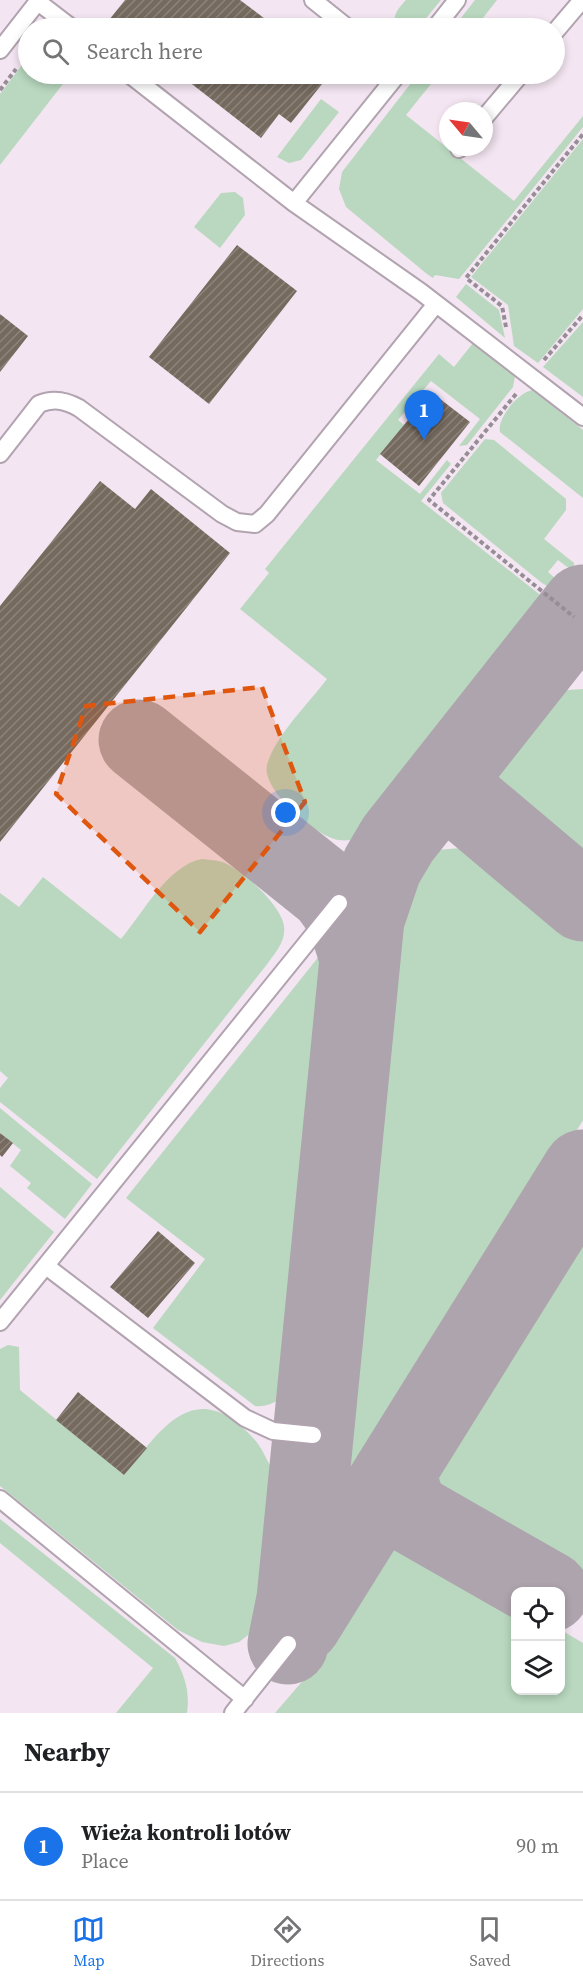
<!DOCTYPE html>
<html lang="en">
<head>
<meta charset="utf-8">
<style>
	:root { --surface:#fff; --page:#f6f6f6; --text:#202124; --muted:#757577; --line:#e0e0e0; --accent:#1a73e8 }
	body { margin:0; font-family:"Source Serif 4",serif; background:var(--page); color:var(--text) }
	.controls { position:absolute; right:18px; bottom:18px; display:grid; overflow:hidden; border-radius:12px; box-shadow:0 3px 9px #0003 }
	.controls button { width:54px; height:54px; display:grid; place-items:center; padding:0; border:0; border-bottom:2px solid var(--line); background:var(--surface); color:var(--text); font:30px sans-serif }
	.compass { position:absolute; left:439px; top:102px; width:54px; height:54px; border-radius:50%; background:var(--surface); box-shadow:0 3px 9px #0003; rotate:299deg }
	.you { position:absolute; left:286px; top:813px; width:21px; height:21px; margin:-15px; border:4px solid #fff; border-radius:50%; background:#1a73e8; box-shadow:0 0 0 9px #1a73e833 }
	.badge { display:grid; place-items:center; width:39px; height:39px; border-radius:50%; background:var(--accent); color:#fff; font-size:20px; font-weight:700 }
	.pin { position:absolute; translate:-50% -50px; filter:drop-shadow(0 2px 3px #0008) }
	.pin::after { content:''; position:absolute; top:32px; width:21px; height:18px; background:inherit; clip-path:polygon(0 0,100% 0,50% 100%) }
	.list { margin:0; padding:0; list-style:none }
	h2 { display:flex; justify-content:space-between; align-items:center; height:78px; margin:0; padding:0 24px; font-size:26px }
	h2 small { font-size:20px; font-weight:400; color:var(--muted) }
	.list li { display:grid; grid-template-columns:39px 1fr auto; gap:18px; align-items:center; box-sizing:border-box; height:108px; padding:0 24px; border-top:2px solid var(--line) }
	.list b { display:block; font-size:22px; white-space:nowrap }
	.list p { margin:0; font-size:20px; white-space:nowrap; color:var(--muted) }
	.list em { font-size:20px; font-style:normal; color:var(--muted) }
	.icon { flex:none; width:33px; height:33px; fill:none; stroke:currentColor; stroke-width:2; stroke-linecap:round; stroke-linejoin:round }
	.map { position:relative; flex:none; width:583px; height:1713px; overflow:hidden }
	.search { position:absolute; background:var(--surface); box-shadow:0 3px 9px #0003; left:18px; right:18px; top:18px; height:66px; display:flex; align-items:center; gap:15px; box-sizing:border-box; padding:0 21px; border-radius:33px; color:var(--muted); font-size:22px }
	.sheet { height:186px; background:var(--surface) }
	nav { display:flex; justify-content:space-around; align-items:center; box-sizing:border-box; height:84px; border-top:2px solid var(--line); background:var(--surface); font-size:16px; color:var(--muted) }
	nav a { display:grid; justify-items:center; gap:3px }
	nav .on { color:var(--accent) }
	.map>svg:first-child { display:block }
</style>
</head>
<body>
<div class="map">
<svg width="583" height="1713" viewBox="0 0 583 1713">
	<defs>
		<pattern id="building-hatch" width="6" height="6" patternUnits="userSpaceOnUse" patternTransform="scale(1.5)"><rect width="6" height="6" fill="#766a5f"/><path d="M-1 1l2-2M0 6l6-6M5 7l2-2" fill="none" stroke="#8c847c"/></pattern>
	</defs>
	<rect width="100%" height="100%" fill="#f3e5f1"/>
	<path fill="#b9d8bf" d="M 406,0 L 441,0 L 418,28 L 398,28 C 390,17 398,9 406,0 Z
		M 475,0 L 497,0 L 475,28 L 453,28 Z
		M 28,57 L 28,74 L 58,74 L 66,80 L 0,165 L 0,94 Z
		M 418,74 L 439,74 L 406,115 L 514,201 L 583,116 L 583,127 L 459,279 L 435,275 L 433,278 L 427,274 L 346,207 L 339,189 L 342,172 Z
		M 321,99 L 339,112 L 301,160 L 289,163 L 277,157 Z
		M 583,139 L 583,309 L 538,363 L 514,346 L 508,305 L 471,277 Z
		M 235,192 L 243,198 L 245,215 L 220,248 L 194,227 L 221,193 Z
		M 466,284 L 499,310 L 505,338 L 456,297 Z
		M 583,322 L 583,397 L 543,367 Z
		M 473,343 L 515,376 L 513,387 L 467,445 L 459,446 L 480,419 L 431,381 L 398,420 L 404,425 L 376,460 L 420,494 L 447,460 L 451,464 L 421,501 L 539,594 L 544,598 L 545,611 L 370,833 C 360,837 350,842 339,840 C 317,837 261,790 267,765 C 275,736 309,703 327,679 L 240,609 L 269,573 L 265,569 L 439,354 L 454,367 Z
		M 532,390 L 583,430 L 583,498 L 500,432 C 497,418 518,393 532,390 Z
		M 485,439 L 494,440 L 566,499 L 566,510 L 544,539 L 574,563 L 575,573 L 558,560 L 548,572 L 564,586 L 549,587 L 542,583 L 443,503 L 441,493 Z
		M 583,689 L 583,876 L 502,811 L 496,764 L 553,691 Z
		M 473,847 L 583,934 L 583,1120 L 372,1467 L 337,1469 L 393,916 L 411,872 L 425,851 Z
		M 202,859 C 210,860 218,860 225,863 C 244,872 281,905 284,926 C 286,941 276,952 268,963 L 97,1179 L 0,1102 L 0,1088 L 8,1078 L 0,1071 L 0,893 L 19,907 L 43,877 L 121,939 C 143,913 168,865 202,859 Z
		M 332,940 L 334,944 L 292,1385 C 283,1398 271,1408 255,1406 L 153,1328 L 205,1259 L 126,1198 Z
		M 0,1108 L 92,1184 L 65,1219 L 27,1188 L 31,1183 L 10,1166 L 21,1150 L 0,1133 Z
		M 0,1187 L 54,1232 L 0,1300 Z
		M 583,1221 L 583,1578 L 415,1486 Z
		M 8,1345 L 19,1347 L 20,1390 L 124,1475 C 162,1428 195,1374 254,1439 C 266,1452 268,1469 282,1479 L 269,1604 L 256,1629 L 239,1642 L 224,1646 L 202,1642 L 178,1630 L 0,1486 L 0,1349 Z
		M 0,1519 L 175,1658 C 185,1676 190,1692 187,1713 L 116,1713 L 153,1668 L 0,1543 Z
		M 392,1535 L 515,1605 L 516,1690 L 560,1690 L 561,1630 L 583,1643 L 583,1713 L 275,1713 L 306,1677 Z"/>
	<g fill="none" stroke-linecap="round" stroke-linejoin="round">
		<path stroke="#aea4ad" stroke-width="81" d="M 139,740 L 327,890 C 345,910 352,930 359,955
			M 443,783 L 583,901
			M 397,1469 C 399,1488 401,1501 414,1515 L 549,1592
			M 301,1623 L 583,1170
			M 288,1644 L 297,1599 L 364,919 L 382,866 L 398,839 L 583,605"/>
	</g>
	<path fill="url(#building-hatch)" d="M 125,0 L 240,0 L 277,28 L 121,28 L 109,20 Z
		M 179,74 L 330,74 L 291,123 L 279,114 L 261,138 Z
		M 237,245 L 297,291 L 209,404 L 149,357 Z
		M 0,314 L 28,336 L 0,372 Z
		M 431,392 L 470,422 L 419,486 L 380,454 Z
		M 100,481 L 135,509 L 151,489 L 230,553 L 0,842 L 0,606 Z
		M 0,1133 L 13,1143 L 2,1157 L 0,1155 Z
		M 158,1231 L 195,1263 L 148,1318 L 110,1287 Z
		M 78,1392 L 147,1448 L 124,1475 L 56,1420 Z"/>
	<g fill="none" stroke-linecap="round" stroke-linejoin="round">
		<defs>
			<path id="service" d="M 313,0 L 348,28
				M 38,2 L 72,28
				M 435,28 L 457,0
				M 554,33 L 582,0
				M 0,50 L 39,0
				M 129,74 L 294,203 L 421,292 L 583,417
				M 484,118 L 521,74
				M 459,149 L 460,147
				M 294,203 L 398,74
				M 0,454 L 39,404 C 53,398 65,400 79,408 L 222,514 L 237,522 L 255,524 L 267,514 L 436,304
				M 46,1266 L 245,1418 L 273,1431 L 313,1435
				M 0,1322 L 339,903
				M 0,1499 L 245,1699
				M 233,1713 L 288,1644"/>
		</defs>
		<use href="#service" stroke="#b1a3af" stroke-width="20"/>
		<path stroke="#978d96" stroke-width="4" stroke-dasharray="4.5 3" stroke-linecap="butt" d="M 0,90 L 16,69
			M 506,327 L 502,306 L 466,278 L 583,134
			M 544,360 L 583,315
			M 516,394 L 429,500 L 574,617"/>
		<use href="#service" stroke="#fff" stroke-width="16"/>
	</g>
	<path fill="#df570e" fill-opacity="0.2" stroke="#df570e" stroke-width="4.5" stroke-dasharray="12 8" stroke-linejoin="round" d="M 262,687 L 305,802 L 200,932 L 56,794 L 86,706 Z"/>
</svg>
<div class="controls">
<button><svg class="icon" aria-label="locate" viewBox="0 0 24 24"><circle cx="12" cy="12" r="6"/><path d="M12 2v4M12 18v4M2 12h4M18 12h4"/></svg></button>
<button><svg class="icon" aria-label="layers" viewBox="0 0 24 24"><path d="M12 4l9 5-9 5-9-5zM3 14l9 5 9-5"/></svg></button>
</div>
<svg class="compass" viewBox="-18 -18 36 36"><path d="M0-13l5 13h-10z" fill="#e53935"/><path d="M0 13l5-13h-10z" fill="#757577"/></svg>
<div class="you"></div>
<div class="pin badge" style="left:424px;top:440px">1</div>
<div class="search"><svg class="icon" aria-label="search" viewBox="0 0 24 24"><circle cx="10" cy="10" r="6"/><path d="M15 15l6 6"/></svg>Search here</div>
</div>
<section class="sheet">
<h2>Nearby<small></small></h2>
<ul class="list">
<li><span class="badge">1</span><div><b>Wieża kontroli lotów</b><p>Place</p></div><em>90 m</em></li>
</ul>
</section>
<nav>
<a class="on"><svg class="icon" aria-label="map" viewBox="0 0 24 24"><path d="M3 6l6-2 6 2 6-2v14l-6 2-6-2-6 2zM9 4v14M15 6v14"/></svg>Map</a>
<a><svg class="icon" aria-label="directions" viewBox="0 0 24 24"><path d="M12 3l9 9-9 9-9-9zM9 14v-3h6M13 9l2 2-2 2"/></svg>Directions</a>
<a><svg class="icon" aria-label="saved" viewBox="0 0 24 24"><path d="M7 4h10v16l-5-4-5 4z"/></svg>Saved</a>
</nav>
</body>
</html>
